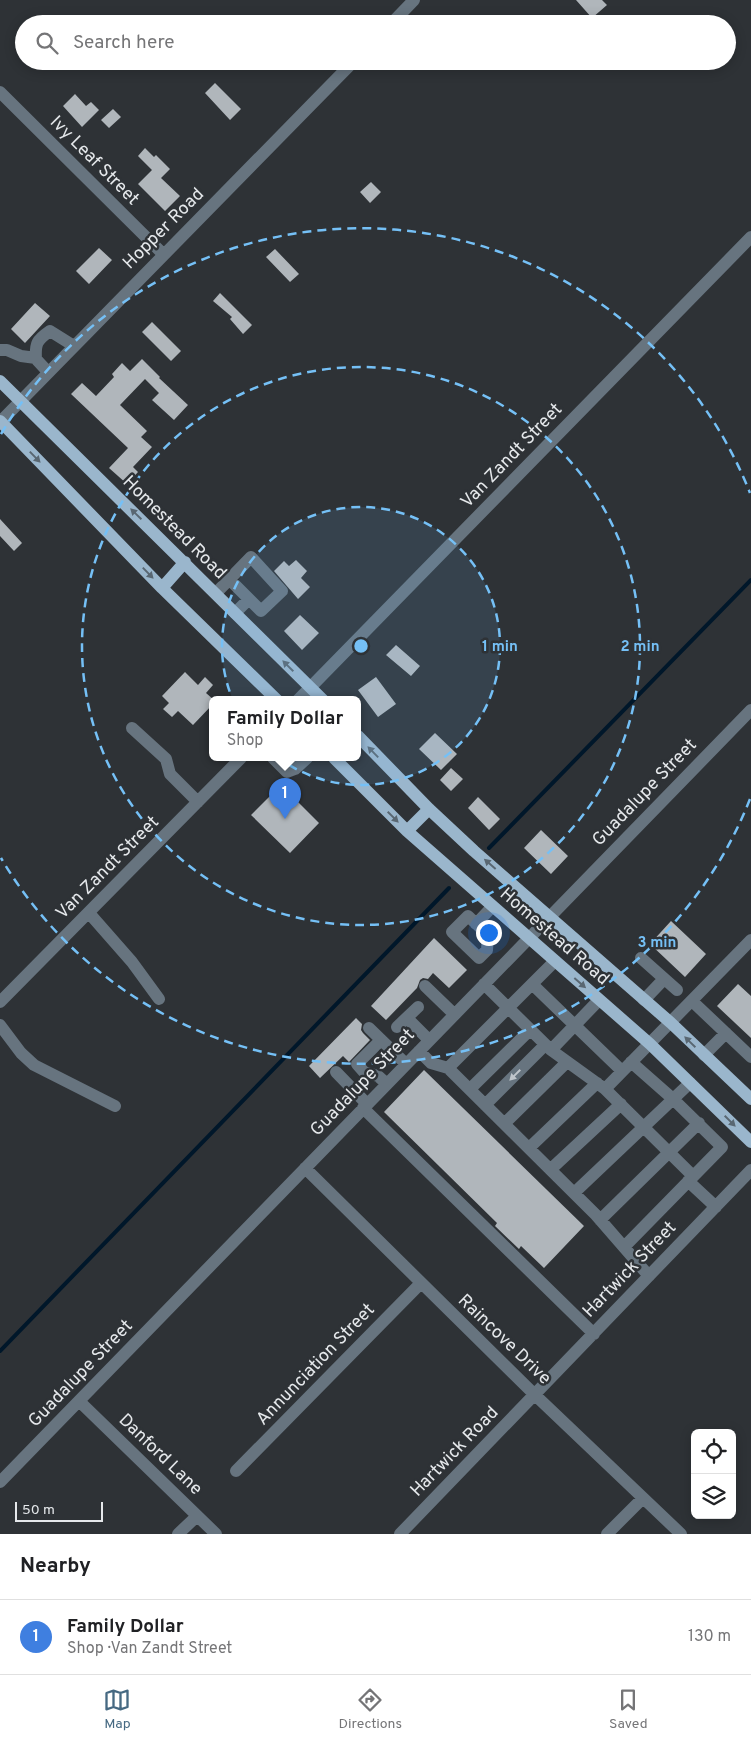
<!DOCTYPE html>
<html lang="en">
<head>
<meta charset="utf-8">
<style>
	:root { --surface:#fff; --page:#f6f6f6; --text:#202124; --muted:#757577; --line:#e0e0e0; --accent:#466982 }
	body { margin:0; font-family:Overpass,sans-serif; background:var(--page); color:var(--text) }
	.controls { position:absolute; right:15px; bottom:15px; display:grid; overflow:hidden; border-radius:8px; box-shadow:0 2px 12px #0003 }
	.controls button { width:45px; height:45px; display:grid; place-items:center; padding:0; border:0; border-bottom:1px solid var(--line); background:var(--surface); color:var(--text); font:25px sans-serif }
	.scale { position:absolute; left:15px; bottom:12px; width:88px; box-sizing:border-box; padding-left:5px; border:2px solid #e5e8eb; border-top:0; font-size:14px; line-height:18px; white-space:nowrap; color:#e5e8eb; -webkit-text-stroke:4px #2e3236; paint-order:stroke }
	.you { position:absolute; left:488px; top:932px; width:18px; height:18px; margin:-12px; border:4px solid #fff; border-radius:50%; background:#1a73e8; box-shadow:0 0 0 8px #1a73e833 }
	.badge { display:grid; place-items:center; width:32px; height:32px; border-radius:50%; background:var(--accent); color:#fff; font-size:16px; font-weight:700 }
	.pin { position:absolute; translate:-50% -41px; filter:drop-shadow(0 1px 2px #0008) }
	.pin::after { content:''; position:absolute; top:26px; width:18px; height:15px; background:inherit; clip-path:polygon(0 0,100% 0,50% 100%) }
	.popup { position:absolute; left:209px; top:696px; width:152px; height:65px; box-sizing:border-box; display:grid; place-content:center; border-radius:8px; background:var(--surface); filter:drop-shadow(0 1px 4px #0005); font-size:16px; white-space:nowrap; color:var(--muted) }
	.popup b { font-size:19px; color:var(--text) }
	.popup::after { content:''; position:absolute; left:50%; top:100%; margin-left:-10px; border:10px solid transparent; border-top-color:var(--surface) }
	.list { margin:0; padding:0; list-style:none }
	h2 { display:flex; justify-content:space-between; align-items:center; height:65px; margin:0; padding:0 20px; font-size:21px }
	h2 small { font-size:16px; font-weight:400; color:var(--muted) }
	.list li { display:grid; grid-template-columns:32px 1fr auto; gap:15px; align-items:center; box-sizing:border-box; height:75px; padding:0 20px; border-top:1px solid var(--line) }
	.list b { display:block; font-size:19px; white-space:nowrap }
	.list p { margin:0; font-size:16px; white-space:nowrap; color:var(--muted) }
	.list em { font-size:16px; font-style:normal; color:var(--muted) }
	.icon { flex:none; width:28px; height:28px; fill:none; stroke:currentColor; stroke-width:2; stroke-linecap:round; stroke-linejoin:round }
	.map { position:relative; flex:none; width:751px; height:1534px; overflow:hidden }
	.search { position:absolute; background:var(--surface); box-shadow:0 2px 12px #0003; left:15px; right:15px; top:15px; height:55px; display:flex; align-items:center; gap:12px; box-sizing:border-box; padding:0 18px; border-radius:28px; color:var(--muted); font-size:19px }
	.sheet { height:140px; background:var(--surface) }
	nav { display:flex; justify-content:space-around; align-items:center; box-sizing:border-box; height:70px; border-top:1px solid var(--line); background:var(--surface); font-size:14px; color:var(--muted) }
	nav a { display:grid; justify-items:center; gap:2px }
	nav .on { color:var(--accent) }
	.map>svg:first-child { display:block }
</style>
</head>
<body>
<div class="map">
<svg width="751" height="1534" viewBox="0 0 751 1534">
	<rect width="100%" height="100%" fill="#2e3236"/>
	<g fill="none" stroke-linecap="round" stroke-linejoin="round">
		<path stroke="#00172a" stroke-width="4" d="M 489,848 L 751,580
			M 0,1351 L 449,888"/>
	</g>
	<path fill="#b0b6bb" d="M 576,0 L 602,0 L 607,5 L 592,18 Z
		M 215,83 L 241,109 L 230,120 L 205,93 Z
		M 75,94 L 86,106 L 91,102 L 99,110 L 82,127 L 63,106 Z
		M 113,109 L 121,117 L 109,128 L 101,120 Z
		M 145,148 L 154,157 L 156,155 L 170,169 L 161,178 L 180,196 L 165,211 L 138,184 L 152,170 L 138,156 Z
		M 371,182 L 381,192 L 370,203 L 360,192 Z
		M 99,248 L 112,260 L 89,284 L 76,271 Z
		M 275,249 L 299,274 L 290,282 L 266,257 Z
		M 220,293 L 252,325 L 243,334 L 230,319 L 232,317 L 213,301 Z
		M 35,303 L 50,316 L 25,343 L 11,329 Z
		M 152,322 L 181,351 L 171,361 L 142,332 Z
		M 142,359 L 160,377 L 159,378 L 188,405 L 174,420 L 152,400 L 159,393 L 145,379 L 120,405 L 147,431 L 141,437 L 152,447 L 133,467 L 138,472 L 127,484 L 109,468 L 128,448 L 71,394 L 82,383 L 96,396 L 114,377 L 112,374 L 122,363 L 130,371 Z
		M 0,519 L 22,543 L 14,551 L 0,536 Z
		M 296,560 L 307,571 L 301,578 L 310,587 L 298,599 L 274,571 L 284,561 L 289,566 Z
		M 300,615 L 319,633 L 302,650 L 284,631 Z
		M 396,645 L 420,666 L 411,676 L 386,655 Z
		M 185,672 L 198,685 L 205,677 L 213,685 L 206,693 L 214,700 L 212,700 L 212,705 L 193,725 L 178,711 L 172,717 L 163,709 L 169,703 L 162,696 Z
		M 376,677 L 396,704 L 378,717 L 358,690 Z
		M 435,733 L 457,754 L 441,770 L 419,749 Z
		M 451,768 L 463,779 L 451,791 L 440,780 Z
		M 281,785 L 319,823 L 290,853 L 251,815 Z
		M 478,797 L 500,819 L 489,830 L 468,808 Z
		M 541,830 L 568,856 L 551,874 L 524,848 Z
		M 671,921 L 706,954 L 685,977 L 650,944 Z
		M 434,938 L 467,970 L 449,988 L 433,973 L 428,979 L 423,978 L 420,980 L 417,988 L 386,1020 L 371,1006 Z
		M 738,984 L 751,996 L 751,1038 L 717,1006 Z
		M 356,1018 L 362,1024 L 361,1030 L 363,1033 L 370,1040 L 349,1062 L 343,1056 L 320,1078 L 309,1066 Z
		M 424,1070 L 584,1226 L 544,1268 L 521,1246 L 519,1249 L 495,1226 L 497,1223 L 384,1112 Z"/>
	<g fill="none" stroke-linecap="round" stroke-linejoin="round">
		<path stroke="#67747f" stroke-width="12" d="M 391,24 L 414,0
			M 0,92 L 163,254
			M 0,350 L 7,350 L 21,356 L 36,358
			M 48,372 L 36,359 C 35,343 37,340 50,331 L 74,346
			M 0,422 L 354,61
			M 229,579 L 249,599
			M 216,593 L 251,557 L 282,591 L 261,611 L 249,599 L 235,613
			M 298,700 L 751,237
			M 132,728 L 166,759 L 170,774 L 198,802
			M 273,758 L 287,772 L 295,769 L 307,758
			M 89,913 L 132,962 L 159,999
			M 468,916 L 488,935 L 487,950 L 479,958 L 452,932 Z
			M 476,924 L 492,907
			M 641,958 L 677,990
			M 555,961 L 448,1068 L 596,1215 L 649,1276
			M 484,984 L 551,1050 L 605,1089 L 693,1176
			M 532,984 L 622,1071
			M 425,986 L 454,1014
			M 644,1000 L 664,979
			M 692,1001 L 751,1057
			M 0,1002 L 241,758
			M 407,1018 L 429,1040
			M 0,1025 L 21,1053 L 34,1065 L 115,1106
			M 397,1027 L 418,1007
			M 369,1028 L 406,1064
			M 381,1040 L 357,1064 L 364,1072 L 378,1076 L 387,1084
			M 551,1050 L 599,1000
			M 419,1051 L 431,1063 L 448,1068
			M 704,1055 L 726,1033
			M 336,1072 L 367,1104
			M 470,1089 L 530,1030
			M 605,1089 L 751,940
			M 485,1105 L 545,1045
			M 363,1108 L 594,1334
			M 505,1123 L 567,1062
			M 529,1148 L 597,1083
			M 305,1168 L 535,1395 L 681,1534
			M 551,1169 L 621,1104
			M 688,1181 L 716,1207
			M 574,1193 L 690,1083
			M 600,1220 L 699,1123
			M 624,1247 L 722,1147 L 673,1099 L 631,1062
			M 79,1401 L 216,1534
			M 236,1471 L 421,1283
			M 0,1482 L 751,710
			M 178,1534 L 197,1516
			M 400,1534 L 751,1170
			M 607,1534 L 643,1498"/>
		<path stroke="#9ab6cc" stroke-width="12" d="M 0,381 L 323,700
			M 0,421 L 162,588 L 277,700
			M 162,588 L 185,562
			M 358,736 L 429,809 L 474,851 L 671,1023 L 751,1099
			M 334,758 L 407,831 L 650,1044 L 751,1142
			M 407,831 L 429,809"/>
	</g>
	<defs><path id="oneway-solid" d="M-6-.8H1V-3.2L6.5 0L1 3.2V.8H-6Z" transform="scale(1.25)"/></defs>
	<g fill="#596772">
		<use href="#oneway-solid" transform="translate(35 457) rotate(46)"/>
		<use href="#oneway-solid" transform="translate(136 514) rotate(-136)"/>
		<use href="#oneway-solid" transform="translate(148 573) rotate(46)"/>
		<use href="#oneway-solid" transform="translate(288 666) rotate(-135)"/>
		<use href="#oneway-solid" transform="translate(373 752) rotate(-134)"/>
		<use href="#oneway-solid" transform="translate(393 817) rotate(45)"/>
		<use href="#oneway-solid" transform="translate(490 864) rotate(-139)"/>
		<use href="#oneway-solid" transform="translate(580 983) rotate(41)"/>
		<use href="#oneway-solid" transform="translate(690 1042) rotate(-136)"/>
		<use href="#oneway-solid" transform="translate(730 1121) rotate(45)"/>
	</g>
	<use fill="#bfc5cb" href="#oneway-solid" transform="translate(515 1075) rotate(135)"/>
	<circle cx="361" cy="646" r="139" fill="#75c0f6" fill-opacity=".12"/>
	<g fill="none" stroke="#75c0f6" stroke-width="2.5" stroke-dasharray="9 6">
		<circle cx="361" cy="646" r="139"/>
		<circle cx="361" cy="646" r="279"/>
		<path d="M750 799A418 418 0 0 1 1 858M1 434A418 418 0 0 1 750 493"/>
	</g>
	<g text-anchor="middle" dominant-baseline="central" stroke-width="5" stroke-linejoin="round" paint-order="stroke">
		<g font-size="18" fill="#e5e8eb" stroke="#2e3236">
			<text transform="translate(94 161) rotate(45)">Ivy Leaf Street</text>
			<text transform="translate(164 229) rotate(-45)">Hopper Road</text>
			<text transform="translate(512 456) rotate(-46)">Van Zandt Street</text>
			<text transform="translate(174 528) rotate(45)">Homestead Road</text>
			<text transform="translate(645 793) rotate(-46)">Guadalupe Street</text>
			<text transform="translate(108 868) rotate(-45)">Van Zandt Street</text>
			<text transform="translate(554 937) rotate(41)">Homestead Road</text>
			<text transform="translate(363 1083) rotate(-46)">Guadalupe Street</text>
			<text transform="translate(630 1270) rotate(-46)">Hartwick Street</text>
			<text transform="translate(504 1340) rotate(44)">Raincove Drive</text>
			<text transform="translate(316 1365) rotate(-46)">Annunciation Street</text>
			<text transform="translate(81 1374) rotate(-46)">Guadalupe Street</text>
			<text transform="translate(455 1452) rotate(-46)">Hartwick Road</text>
			<text transform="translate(160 1455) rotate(44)">Danford Lane</text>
		</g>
	</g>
	<circle cx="361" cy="646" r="8" fill="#75c0f6" stroke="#2e3236" stroke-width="2.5"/>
	<g font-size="15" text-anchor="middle" font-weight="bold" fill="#75c0f6" stroke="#2e3236" stroke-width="5" stroke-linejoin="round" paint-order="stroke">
		<text x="500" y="651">1 min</text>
		<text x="640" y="651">2 min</text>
		<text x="657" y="947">3 min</text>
	</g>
</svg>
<div class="controls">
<button><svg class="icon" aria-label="locate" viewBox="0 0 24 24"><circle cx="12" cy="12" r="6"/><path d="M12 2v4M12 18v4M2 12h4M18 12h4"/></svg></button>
<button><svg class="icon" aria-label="layers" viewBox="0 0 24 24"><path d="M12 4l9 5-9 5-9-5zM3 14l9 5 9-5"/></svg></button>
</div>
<div class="scale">50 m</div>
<div class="you"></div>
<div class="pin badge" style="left:285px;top:819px;background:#3f7fe0">1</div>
<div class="popup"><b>Family Dollar</b>Shop</div>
<div class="search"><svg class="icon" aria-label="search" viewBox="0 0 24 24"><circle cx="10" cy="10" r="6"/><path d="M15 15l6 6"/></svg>Search here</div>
</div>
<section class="sheet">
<h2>Nearby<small></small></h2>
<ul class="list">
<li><span class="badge" style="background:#3f7fe0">1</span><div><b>Family Dollar</b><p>Shop · Van Zandt Street</p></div><em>130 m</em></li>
</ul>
</section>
<nav>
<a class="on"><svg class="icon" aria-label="map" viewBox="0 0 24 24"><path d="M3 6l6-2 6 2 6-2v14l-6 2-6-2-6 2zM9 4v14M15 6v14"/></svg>Map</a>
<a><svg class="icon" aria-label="directions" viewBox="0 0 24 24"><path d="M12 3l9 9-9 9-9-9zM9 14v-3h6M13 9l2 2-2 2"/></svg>Directions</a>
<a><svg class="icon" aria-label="saved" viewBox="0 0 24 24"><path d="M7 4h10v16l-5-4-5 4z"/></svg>Saved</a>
</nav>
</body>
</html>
